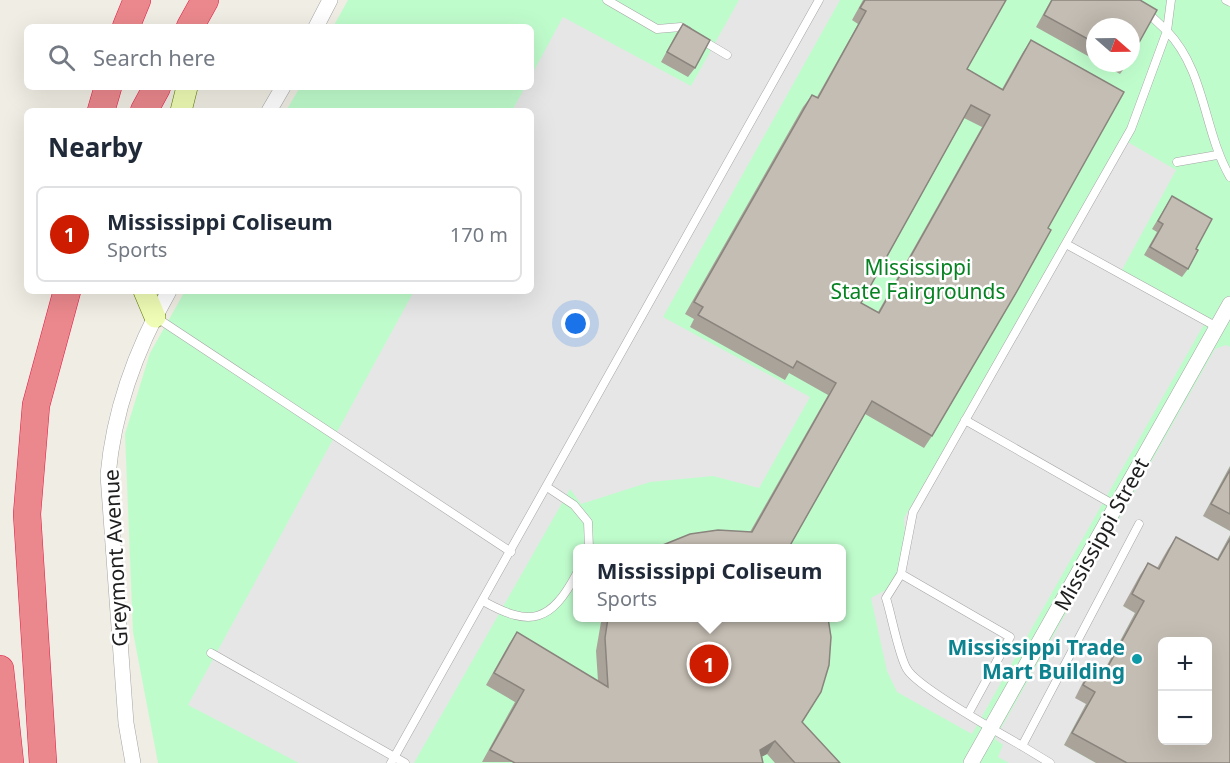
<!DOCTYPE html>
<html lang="en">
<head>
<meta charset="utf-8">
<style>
	:root { --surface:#fff; --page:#f6f6f7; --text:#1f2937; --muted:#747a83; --line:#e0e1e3; --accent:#cd1c00 }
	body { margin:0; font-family:"Noto Sans",sans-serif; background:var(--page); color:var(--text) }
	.controls { position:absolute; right:18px; bottom:18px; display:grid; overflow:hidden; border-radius:9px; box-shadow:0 6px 24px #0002 }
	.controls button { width:54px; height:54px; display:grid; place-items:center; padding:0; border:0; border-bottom:2px solid var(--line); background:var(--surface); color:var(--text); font:30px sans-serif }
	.compass { position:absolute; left:1086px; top:18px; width:54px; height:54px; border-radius:50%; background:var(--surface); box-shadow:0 6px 24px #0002; rotate:110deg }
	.you { position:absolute; left:576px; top:324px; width:21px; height:21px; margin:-15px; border:4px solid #fff; border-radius:50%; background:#1a73e8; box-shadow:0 0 0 9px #1a73e833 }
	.badge { display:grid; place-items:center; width:39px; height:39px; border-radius:50%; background:var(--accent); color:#fff; font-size:20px; font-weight:700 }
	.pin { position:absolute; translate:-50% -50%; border:3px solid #fff; box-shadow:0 2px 6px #0006 }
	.popup { position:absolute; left:573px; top:544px; width:273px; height:78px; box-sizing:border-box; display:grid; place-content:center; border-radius:9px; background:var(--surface); filter:drop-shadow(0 2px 4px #0005); font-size:20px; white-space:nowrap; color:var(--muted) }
	.popup b { font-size:22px; color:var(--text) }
	.popup::after { content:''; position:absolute; left:50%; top:100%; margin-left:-12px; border:12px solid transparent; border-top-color:var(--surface) }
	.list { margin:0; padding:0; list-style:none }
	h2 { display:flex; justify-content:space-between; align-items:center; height:78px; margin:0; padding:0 24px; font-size:26px }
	h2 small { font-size:20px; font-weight:400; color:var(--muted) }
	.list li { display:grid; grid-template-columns:39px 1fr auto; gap:18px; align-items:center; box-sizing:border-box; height:96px; margin:0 12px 12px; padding:0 12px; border:2px solid var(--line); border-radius:9px }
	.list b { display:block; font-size:22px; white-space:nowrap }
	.list p { margin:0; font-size:20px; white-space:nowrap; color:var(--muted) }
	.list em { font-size:20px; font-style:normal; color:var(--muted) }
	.icon { flex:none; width:33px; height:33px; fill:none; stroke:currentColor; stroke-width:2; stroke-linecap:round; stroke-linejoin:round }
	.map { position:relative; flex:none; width:1230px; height:763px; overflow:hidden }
	.search { position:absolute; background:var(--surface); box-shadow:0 6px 24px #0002; left:24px; top:24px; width:510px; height:66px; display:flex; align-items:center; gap:15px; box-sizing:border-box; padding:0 21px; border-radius:9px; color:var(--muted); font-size:22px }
	.panel { position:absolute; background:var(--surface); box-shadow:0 6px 24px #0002; left:24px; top:108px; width:510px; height:186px; border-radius:9px }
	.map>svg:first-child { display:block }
</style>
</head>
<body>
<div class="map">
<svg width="1230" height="763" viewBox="0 0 1230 763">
	<rect width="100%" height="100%" fill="#f0ede4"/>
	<path fill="#bffccc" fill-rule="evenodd" d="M 348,0 L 1230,0 L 1230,763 L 158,763 L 133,632 L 125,434 L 150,353 L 185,291 L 531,291 L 531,111 L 286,111 L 300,87 L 531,87 L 531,27 L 333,27 ZM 1095,27 L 1131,27 L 1131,63 L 1095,63 ZM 577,548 L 841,548 L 841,618 L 577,618 ZM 1162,642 L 1208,642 L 1208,740 L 1162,740 Z"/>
	<path fill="#e6e6e6" d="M 739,0 L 840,0 L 663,317 L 810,397 L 759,488 L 713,476 L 650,482 L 581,504 L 570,489 L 414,763 L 299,763 L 188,705 L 414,291 L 531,291 L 531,111 L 512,111 L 525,87 L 531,87 L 531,76 L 563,17 L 691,86 Z
		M 1126,141 L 1176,170 L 1122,270 L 1207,319 L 972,734 L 897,692 L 887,671 L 871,598 L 893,586 L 906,554 L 904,518 Z
		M 1226,345 L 1230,347 L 1230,466 L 1203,516 L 1230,531 L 1230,535 L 1210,572 L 1150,581 L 1123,606 L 1135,613 L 1098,682 L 1075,697 L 1086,704 L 1064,745 L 1096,763 L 1009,763 L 998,757 L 1003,745 L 995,739 L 1215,349 Z"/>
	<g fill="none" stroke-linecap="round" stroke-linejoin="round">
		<defs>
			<path id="service" d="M 607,0 L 657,29 L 681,27 L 688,31
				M 1171,0 L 1167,31 C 1206,72 1203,130 1230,177
				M 1226,0 L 1230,2
				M 700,39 L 727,55
				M 1177,162 L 1217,155
				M 1066,244 L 1217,327
				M 157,318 L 511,552
				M 965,420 L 1116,506
				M 547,487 L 574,505 L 588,522 L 589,548
				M 901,574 L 913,512 L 1131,129 L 1167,31 L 1134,0
				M 483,601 C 531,628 551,622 577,573
				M 211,653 L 405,763
				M 968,714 L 1010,637 L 901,574 L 886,598 C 891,613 899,657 907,669 C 917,687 1001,734 1022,746
				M 391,763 L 819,0
				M 1050,763 L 1022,746 L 1139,524"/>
			<path id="minor" d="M 316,27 L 330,0
				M 269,111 L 283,87
				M 133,763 L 126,723 L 108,475 C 114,408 136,349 169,291
				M 971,763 L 1230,304"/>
			<path id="secondary" d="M 181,111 L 187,87
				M 144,291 L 155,317"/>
			<path id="motorway" d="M 126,27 L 137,0
				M 190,27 L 205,0
				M 101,111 L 108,87
				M 144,111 L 157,87
				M 0,669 L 10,763
				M 43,763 L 27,514 L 36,405 L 67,291"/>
		</defs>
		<use href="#service" stroke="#a5a5a5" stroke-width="9"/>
		<use href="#minor" stroke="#a5a5a5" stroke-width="16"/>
		<use href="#secondary" stroke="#5c7b00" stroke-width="22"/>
		<use href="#motorway" stroke="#e21c45" stroke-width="28"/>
		<use href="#service" stroke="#fff" stroke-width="8"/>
		<use href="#minor" stroke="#fff" stroke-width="15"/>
		<use href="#secondary" stroke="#effcb5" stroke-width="21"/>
		<use href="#motorway" stroke="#eb888d" stroke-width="27"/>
	</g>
	<path fill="#a9a39a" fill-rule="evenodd" d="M 863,0 L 1006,0 L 967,69 L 1002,89 L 1023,52 L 1031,40 L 932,436 L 924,448 L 865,414 L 788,549 L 750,532 L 828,395 L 789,373 L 785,380 L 690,327 L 694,319 L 685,314 L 803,107 L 812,95 L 817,97 L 858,24 L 852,20 ZM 964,118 L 982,127 L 878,312 L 861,303 Z
		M 1051,0 L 1140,0 L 1095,27 L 1095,60 L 1036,27 Z
		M 683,24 L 695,68 L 688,77 L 661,62 L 676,34 Z
		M 1100,63 L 1128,63 L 1120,74 Z
		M 1172,196 L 1196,249 L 1188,269 L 1182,277 L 1144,255 L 1157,232 L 1152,229 Z
		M 1230,466 L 1230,531 L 1203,516 Z
		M 1230,535 L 1230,763 L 1096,763 L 1064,745 L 1086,704 L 1075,698 L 1086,676 L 1095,664 L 1105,669 L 1135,613 L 1123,606 L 1140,575 L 1148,563 L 1157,568 L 1168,549 L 1176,537 L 1217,559 Z
		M 603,618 L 828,618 L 802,722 L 840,763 L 775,763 L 767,754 L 762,756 L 763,763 L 482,762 L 515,702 L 486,685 L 509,644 L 517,632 L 598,681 L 596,651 L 601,622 Z"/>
	<path fill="#89847d" d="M 775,741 L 767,754 L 752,762 L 760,750 Z"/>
	<path fill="#c4bdb3" stroke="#89847d" stroke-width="1.5" fill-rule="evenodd" d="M 865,0 L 1006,0 L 967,69 L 1003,90 L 1031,40 L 1124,92 L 1048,228 L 1051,230 L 1016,293 L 932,436 L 872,401 L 788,549 L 658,549 L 663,545 L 690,534 L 718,530 L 752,532 L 836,383 L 797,361 L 793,368 L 698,315 L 703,307 L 694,302 L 812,95 L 818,98 L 866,11 L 860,8 ZM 971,105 L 990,115 L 879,313 L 861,303 Z
		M 1052,0 L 1140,0 L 1157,10 L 1131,57 L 1131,27 L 1095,27 L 1095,43 L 1044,15 Z
		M 683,24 L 710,40 L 695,68 L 667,52 Z
		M 1172,196 L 1212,219 L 1196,249 L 1198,250 L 1188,269 L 1150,247 L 1163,224 L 1158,221 Z
		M 1230,470 L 1230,514 L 1211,504 Z
		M 1176,537 L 1218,560 L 1230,539 L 1230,763 L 1127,763 L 1072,733 L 1095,692 L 1083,685 L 1095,664 L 1106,670 L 1144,601 L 1132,594 L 1148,563 L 1159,569 ZM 1162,642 L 1208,642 L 1208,741 L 1162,741 Z
		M 608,618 L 828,618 L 831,637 L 829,665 L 821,692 L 802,722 L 840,763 L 795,763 L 775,741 L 760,750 L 763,763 L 515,763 L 490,750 L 524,690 L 494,673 L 517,632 L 608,687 L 605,638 Z"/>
	<circle fill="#0f9aa8" stroke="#fff" stroke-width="2" cx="1137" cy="659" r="6"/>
	<g text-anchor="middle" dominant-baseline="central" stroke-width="5" stroke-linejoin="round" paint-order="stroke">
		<g font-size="21" fill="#078222" stroke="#fff">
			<text x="918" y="267">Mississippi<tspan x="918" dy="24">State Fairgrounds</tspan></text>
		</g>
		<g font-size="21" fill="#1e1e1e" stroke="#fff">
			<text transform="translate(1101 534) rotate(-61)">Mississippi Street</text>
			<text transform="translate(115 558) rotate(-93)">Greymont Avenue</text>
		</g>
		<g font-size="21" font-weight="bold" fill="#0d838f" stroke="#fff" text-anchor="end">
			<text x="1125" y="647">Mississippi Trade<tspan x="1125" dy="24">Mart Building</tspan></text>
		</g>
	</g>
</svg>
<div class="controls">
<button>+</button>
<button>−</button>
</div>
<svg class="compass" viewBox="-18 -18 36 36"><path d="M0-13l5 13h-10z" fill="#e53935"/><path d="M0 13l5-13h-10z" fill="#747a83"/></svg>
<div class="you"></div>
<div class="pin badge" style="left:709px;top:664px">1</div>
<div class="popup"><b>Mississippi Coliseum</b>Sports</div>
<div class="search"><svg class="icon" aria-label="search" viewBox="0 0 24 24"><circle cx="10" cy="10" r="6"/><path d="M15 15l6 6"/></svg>Search here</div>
<section class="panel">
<h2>Nearby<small></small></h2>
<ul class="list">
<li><span class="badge">1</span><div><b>Mississippi Coliseum</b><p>Sports</p></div><em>170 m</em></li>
</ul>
</section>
</div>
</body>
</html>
